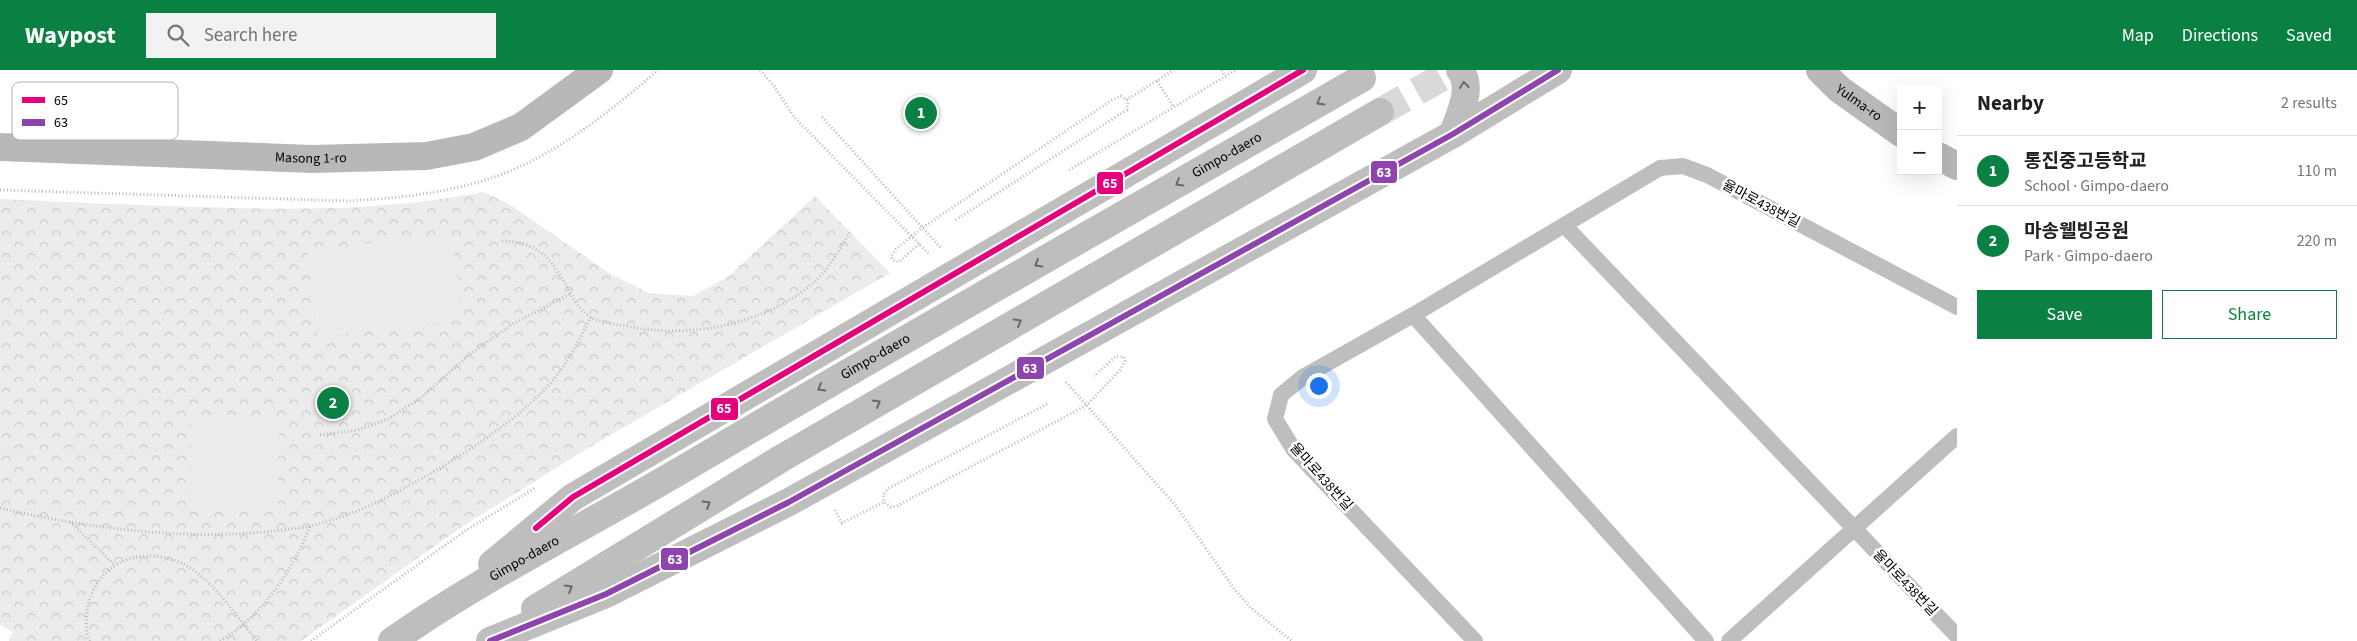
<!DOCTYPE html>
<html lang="en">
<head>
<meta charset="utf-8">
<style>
	:root { --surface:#fff; --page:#f2f2f2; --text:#202124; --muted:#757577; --line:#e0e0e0; --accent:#0b8043 }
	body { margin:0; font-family:"Source Sans 3","Noto Sans KR",sans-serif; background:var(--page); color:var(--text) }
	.controls { position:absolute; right:15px; top:15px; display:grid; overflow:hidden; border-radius:0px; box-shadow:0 5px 20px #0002 }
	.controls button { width:45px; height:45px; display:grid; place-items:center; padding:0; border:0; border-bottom:1px solid var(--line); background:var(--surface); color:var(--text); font:25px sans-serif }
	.you { position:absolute; left:1318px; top:315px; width:18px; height:18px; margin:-12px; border:4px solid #fff; border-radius:50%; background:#1a73e8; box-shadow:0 0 0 8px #1a73e833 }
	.badge { display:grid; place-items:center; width:32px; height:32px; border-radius:50%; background:var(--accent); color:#fff; font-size:16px; font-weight:700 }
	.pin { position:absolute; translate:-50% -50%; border:2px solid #fff; box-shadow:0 1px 5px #0006 }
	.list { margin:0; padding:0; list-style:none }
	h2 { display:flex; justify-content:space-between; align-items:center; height:65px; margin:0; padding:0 20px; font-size:21px }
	h2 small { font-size:16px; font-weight:400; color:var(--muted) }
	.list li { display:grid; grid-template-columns:32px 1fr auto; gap:15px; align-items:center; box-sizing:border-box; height:70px; padding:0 20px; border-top:1px solid var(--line) }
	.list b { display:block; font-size:19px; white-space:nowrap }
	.list p { margin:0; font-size:16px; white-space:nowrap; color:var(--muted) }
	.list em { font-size:16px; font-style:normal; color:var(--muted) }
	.actions { display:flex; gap:10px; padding:15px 20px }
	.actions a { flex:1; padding:11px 0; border:1px solid var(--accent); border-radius:0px; text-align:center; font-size:18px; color:var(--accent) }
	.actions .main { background:var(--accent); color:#fff }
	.icon { flex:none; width:28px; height:28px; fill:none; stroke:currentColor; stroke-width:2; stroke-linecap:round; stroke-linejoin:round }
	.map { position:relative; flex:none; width:1957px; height:571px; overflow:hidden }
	header { display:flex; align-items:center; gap:30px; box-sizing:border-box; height:70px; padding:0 25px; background:var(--accent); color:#fff }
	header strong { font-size:24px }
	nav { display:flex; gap:28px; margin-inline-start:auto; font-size:18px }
	.search { width:350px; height:45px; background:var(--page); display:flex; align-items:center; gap:12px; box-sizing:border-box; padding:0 18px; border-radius:0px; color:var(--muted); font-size:19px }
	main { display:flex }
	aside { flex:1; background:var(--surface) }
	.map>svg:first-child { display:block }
</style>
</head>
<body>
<header>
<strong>Waypost</strong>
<div class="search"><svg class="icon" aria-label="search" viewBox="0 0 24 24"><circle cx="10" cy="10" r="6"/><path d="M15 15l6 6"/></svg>Search here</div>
<nav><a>Map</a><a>Directions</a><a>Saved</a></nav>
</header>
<main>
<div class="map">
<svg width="1957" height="571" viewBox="0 0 1957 571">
	<defs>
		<pattern id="park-crowns" width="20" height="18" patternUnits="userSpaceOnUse" patternTransform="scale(1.25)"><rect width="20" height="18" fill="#ececec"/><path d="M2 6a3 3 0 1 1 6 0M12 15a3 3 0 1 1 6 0" fill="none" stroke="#c9c9c9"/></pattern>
	</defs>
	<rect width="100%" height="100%" fill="#fff"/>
	<path fill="url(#park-crowns)" d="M 483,122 L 509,134 L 609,203 L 649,223 L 693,226 L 729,206 L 815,126 L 890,203 L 595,374 L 463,456 L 301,571 L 9,571 L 13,562 L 0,555 L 0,129 C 66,132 131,135 197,137 C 293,140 388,141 483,122 Z"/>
	<path fill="#ececec" d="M 451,163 L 462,250 L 318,268 L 307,181 Z
		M 191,348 L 279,348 L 278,436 L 190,435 Z"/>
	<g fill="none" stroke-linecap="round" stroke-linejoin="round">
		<path stroke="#d9d9d9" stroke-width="28" stroke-dasharray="28 14" stroke-linecap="butt" d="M 1380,42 L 1455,0"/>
		<path stroke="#b9b9b9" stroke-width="3" stroke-dasharray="1 2.5" stroke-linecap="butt" d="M 760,0 L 774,16 L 794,47 L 930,185
			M 1222,0 L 1225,6
			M 1157,11 L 1173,36
			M 1126,30 L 1174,0
			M 822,47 L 941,178
			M 1069,100 L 1236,0
			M 0,120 L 348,131 C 402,128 460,122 510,101 C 565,78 613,39 658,0
			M 502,171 C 534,172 548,184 564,212 C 572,225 577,240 592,248 C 601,252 614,254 625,256 C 689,269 761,256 812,214 C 829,200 839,180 850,162
			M 919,174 L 899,192 L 893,190 L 891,187 L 895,180 L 922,158 L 1112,30 L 1121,26 L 1128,31 L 1127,40 L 1122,43 L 954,151
			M 1066,312 L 1176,436 L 1235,520 L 1251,538 L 1292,571
			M 1047,334 L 889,418 L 883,425 L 884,432 L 891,437 L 897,436 L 1087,335 L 1120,300 L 1125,291 L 1124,287 L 1116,286 L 1094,306
			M 320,365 L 358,360 L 388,349 L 422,327 L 470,284 L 513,254 L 570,224
			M 0,438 C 87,458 185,471 274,461 C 286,459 299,459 311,456 C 360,444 405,419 448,393 C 484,371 526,342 554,309 C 569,291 580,268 591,247
			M 835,440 L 842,453 L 884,432
			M 70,452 L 115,495
			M 90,571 C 85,564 86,550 87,541 C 94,495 137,475 179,492 C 210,505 236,546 257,571
			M 220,571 C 263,545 292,502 310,456
			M 311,571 L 465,461 L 535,418"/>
		<path stroke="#bebebe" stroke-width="16" d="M 1564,155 L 1957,566
			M 1413,245 L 1706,571
			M 1475,571 L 1294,380 L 1275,349 L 1281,325 L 1303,307 L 1413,245 L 1660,98 L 1683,96 L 1707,105 L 1957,237
			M 1729,571 L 1957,366"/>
		<g stroke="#b8b8b8" stroke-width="28">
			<path id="s1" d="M 1820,0 L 1839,19 L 1901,63"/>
			<path id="s2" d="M 0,77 L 312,89 L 426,86 L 474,77 L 521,57 L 599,0"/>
			<path d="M 1938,86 L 1957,96"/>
		</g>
		<g stroke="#bebebe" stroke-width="28">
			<path d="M 1453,64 C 1459,45 1474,18 1460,0"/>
			<path d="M 492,494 L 573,427 L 1303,0"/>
			<path d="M 535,539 L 782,388 L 1380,42"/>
			<path id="s3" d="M 392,571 C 483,507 583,458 678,402 C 905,268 1134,139 1362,8"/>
			<path d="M 490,571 L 606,524 L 789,432 L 1453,64 L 1558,0"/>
		</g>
		<defs>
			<path id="bus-1" d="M 536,458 L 573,427 L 1303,0"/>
			<path id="bus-2" d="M 490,571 L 606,524 L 789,432 L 1453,64 L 1558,0"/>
		</defs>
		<use href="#bus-1" stroke="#fff" stroke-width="10"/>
		<use href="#bus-2" stroke="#fff" stroke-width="10"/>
		<use href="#bus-1" stroke="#e5007d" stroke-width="6"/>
		<use href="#bus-2" stroke="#8e44ad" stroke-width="6"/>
	</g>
	<defs><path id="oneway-chevron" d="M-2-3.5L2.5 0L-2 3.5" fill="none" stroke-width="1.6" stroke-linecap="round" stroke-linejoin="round" transform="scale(1.25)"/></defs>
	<g stroke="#686868">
		<use href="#oneway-chevron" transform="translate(1464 15) rotate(-97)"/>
		<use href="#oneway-chevron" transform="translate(1320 32) rotate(150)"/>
		<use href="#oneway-chevron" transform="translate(1179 113) rotate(150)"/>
		<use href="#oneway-chevron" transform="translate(1038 194) rotate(150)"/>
		<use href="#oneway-chevron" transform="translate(1018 252) rotate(-30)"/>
		<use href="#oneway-chevron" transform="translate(821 318) rotate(150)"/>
		<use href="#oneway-chevron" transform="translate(877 333) rotate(-30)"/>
		<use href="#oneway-chevron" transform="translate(707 434) rotate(-31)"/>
		<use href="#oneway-chevron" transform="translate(569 518) rotate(-31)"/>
	</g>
	<g text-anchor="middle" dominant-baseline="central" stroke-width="5" stroke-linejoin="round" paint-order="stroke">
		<g font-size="14" fill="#000" stroke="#fff">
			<text stroke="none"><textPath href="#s1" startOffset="51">Yulma-ro</textPath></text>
			<text stroke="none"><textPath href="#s3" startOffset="966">Gimpo-daero</textPath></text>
			<text stroke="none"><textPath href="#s2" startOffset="311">Masong 1-ro</textPath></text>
			<text transform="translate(1761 134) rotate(28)">율마로438번길</text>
			<text stroke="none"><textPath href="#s3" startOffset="561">Gimpo-daero</textPath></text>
			<text transform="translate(1321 407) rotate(48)">율마로438번길</text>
			<text stroke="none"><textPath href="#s3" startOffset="156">Gimpo-daero</textPath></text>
			<text transform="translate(1905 513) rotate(46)">율마로438번길</text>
		</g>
	</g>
	<rect x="12" y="12" width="166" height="58" rx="8" fill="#fff" stroke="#b2b2b2" stroke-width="1"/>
	<rect x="22" y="27" width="23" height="6" fill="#e5007d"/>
	<rect x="22" y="49" width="23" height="7" fill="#8e44ad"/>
	<g font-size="14" fill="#000">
		<text x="54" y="35">65</text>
		<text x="54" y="57">63</text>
	</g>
	<g stroke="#fff" stroke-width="2">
		<rect x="1370" y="90" width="28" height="24" rx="5" fill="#8e44ad"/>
		<rect x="1096" y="101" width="28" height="24" rx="5" fill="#e5007d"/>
		<rect x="1016" y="286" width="29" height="24" rx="5" fill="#8e44ad"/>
		<rect x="710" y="327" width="29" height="24" rx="5" fill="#e5007d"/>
		<rect x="660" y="477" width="29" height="24" rx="5" fill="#8e44ad"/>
	</g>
	<g font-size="14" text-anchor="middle" font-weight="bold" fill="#fff">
		<text x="1384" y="107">63</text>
		<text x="1110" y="118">65</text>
		<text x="1030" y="303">63</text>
		<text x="724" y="343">65</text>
		<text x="675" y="494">63</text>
	</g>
</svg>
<div class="controls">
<button>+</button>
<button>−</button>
</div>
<div class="you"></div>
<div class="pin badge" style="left:921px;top:43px">1</div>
<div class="pin badge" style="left:333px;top:333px">2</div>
</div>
<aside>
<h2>Nearby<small>2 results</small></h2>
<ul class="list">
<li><span class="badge">1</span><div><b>통진중고등학교</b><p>School · Gimpo-daero</p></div><em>110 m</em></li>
<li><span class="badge">2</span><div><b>마송웰빙공원</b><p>Park · Gimpo-daero</p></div><em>220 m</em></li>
</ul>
<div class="actions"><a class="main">Save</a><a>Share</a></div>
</aside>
</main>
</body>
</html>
